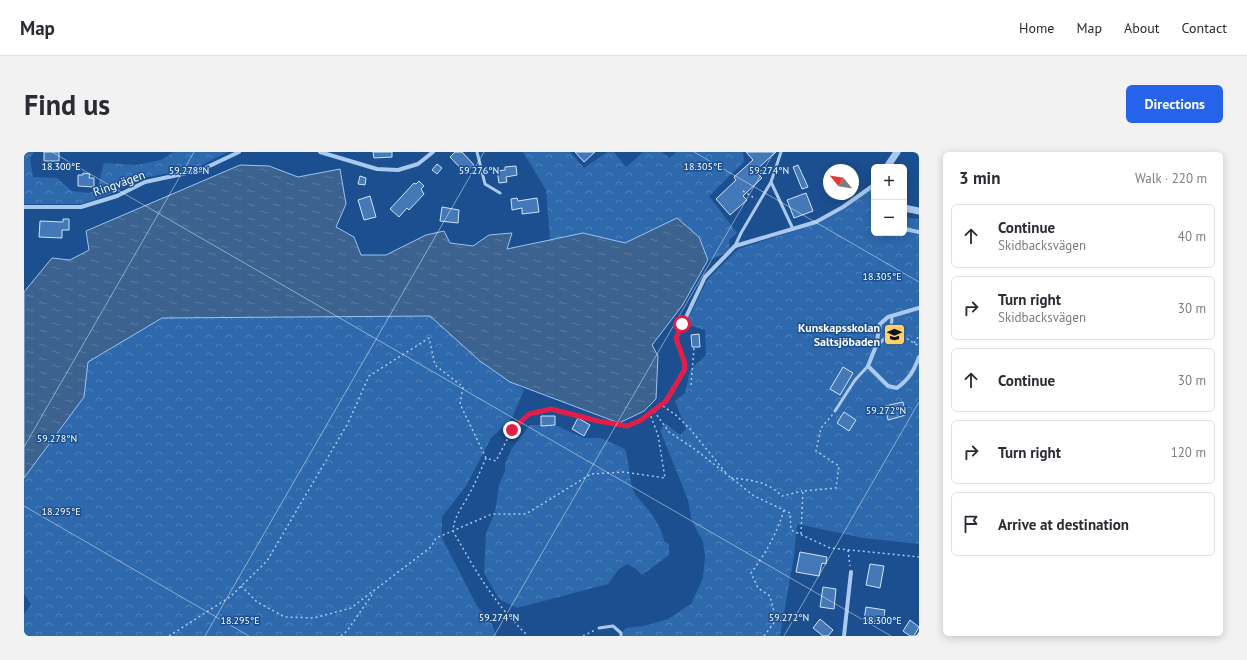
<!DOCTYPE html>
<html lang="en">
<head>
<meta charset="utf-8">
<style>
	:root { --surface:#fff; --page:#f2f2f3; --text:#2b2b33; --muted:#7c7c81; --line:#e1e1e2; --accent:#2563eb }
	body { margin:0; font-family:"PT Sans",sans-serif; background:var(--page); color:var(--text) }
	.controls { position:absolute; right:12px; top:12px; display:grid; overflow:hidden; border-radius:6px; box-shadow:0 2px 10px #0003 }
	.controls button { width:36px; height:36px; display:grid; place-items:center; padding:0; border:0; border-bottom:1px solid var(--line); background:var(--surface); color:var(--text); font:20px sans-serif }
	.compass { position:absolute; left:799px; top:12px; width:36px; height:36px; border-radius:50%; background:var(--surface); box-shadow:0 2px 10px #0003; rotate:300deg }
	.stop { position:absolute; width:12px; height:12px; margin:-9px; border:3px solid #e11d48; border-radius:50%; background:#fff }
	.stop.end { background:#e11d48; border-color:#fff; box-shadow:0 1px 4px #0008 }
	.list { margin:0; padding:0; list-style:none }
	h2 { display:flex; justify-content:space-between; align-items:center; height:52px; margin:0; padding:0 16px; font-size:17px }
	h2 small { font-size:13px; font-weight:400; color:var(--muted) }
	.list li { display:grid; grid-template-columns:26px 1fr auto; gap:12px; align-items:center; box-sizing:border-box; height:64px; margin:0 8px 8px; padding:0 8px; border:1px solid var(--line); border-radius:6px }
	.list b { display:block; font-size:15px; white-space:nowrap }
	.list p { margin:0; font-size:13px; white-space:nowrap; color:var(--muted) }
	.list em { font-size:13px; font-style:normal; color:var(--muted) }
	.icon { flex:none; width:22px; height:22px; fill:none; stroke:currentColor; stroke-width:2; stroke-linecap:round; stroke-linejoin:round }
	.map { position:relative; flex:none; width:895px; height:484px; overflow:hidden; border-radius:6px }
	header { display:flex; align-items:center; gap:24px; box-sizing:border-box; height:56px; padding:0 20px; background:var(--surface); border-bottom:1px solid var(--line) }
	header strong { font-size:19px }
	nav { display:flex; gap:22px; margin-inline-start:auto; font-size:14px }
	.intro { display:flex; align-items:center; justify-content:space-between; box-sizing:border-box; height:96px; padding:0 24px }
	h1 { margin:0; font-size:28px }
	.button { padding:10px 18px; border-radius:6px; background:var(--accent); color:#fff; font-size:14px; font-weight:700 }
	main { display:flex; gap:24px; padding:0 24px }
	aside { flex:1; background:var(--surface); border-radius:6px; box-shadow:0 2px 10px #0003 }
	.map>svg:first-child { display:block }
</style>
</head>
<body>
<header>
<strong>Map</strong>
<nav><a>Home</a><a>Map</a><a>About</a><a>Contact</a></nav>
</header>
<div class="intro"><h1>Find us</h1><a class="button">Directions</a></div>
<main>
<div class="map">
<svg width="895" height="484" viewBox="0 0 895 484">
	<defs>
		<pattern id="forest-crowns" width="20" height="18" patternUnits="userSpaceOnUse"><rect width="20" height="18" fill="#2e69ad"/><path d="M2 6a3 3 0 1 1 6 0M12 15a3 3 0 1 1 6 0" fill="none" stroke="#4d80b9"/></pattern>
		<pattern id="water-ripples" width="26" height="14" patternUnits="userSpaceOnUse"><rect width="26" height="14" fill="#3c6290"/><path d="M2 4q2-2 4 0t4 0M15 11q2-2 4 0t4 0" fill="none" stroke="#597aa1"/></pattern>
	</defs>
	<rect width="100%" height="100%" fill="#1b4f8f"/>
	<path fill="url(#forest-crowns)" d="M 0,0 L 10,0 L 6,6 L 9,25 L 33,26 L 48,39 L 65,41 L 73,37 L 80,11 L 112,13 L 137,8 L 150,0 L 204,0 L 172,16 L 119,26 L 84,43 L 56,52 L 0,52 Z
		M 499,0 L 546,0 L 560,16 L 583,0 L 590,0 L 602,15 L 619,0 L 638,0 L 646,6 L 652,0 L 719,0 L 720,10 L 685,44 L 713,81 L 705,88 L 706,100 L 684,108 L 675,85 L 653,66 L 601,91 L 559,81 L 526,88 L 522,38 Z
		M 846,38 L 850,44 L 850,81 L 880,81 L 880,65 L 895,67 L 895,392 L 839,386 L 773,372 L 770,404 L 756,484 L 595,484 L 602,476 L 620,474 L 644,467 L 667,452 L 679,426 L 681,404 L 679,390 L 668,369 L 664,348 L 636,278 L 641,271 L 656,283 L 662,277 L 651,249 L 661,241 L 666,218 L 682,203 L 681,178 L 661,172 L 684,127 L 714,97 L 795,71 L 822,56 Z
		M 406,164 L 456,209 L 500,238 L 488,266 L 467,286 L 442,334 L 418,365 L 418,386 L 453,454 L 468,472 L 472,484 L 0,484 L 0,462 L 7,452 L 0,442 L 0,326 L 60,245 L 64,210 L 138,166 Z
		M 506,273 L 531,273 L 560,286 L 577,286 L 601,297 C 606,312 604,327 611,342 C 614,347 619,351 623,356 C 631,366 638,377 640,389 L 645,392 L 645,403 L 618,423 L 612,417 L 603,412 L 594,418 L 584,432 L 493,456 L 475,447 L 460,421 L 462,381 L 471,360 L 475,333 L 481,319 L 481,312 L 488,296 Z"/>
	<path fill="url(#water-ripples)" stroke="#9cc4f0" d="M 216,13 L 245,14 L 274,25 L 316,17 L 322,52 L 312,75 L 330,85 L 337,103 L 362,103 L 402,83 L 420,79 L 426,91 L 449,94 L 465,83 L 488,81 L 483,97 L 559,81 L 601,91 L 653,66 L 675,85 L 684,108 L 658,154 L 628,193 L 634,204 L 632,247 L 620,259 L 595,271 L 486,230 L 456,209 L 406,164 L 138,166 L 64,210 L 60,245 L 0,326 L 0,140 L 28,106 L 46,108 L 65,98 L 62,79 Z"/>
	<path fill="#4478b7" stroke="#cfe3fa" d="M 20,0 L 35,0 L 35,9 L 20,9 Z
		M 349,0 L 368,0 L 368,5 L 350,6 Z
		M 431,0 L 438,0 L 450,13 L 441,21 L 426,5 Z
		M 551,0 L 571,0 L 560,10 Z
		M 722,0 L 752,0 L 731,19 L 738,26 L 719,44 L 723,48 L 706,63 L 692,47 L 712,28 L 710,25 L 729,8 Z
		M 413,12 L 418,16 L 413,22 L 408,18 Z
		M 774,13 L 784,35 L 778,37 L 769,15 Z
		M 492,14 L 493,23 L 482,25 L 483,30 L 475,31 L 473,19 L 481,18 L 481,15 Z
		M 59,21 L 66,22 L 65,26 L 70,26 L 70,35 L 54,34 L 54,23 L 59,23 Z
		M 336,24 L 342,26 L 341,33 L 334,32 Z
		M 395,29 L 400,34 L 397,37 L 400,42 L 385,58 L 383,56 L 375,65 L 366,57 L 390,31 L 392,32 Z
		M 782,41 L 789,59 L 770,66 L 763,48 Z
		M 346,44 L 352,65 L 340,68 L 334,48 Z
		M 493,46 L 494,49 L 513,46 L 515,60 L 498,62 L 498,56 L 488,58 L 487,47 Z
		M 418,55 L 435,58 L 434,71 L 416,69 Z
		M 39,67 L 45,67 L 45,78 L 38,78 L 38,86 L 15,85 L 16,69 L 39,70 Z
		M 675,182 L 676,195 L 668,195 L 667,183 Z
		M 819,215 L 829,221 L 816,243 L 806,237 Z
		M 879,250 L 882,263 L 864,268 L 861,254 Z
		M 820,260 L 832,268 L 825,279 L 813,271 Z
		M 517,264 L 531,264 L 531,273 L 517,274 Z
		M 554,266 L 566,273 L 560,284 L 548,277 Z
		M 776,400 L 803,405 L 802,412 L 798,411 L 795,424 L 772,420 Z
		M 846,412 L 860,414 L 856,436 L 842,433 Z
		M 799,435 L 812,437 L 810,457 L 796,455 Z
		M 842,455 L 861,458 L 859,471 L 840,468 Z
		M 796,467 L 809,478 L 804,484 L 799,484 L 789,476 Z
		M 886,468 L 895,475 L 890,484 L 886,484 L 879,479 Z"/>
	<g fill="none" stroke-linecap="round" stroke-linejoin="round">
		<path stroke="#a9c9ee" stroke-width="1.5" stroke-dasharray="2 3" stroke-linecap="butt" d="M 736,18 L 743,24
			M 719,39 L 732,47
			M 870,179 L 895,194
			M 890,191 L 895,184
			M 667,233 L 670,196
			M 639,254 L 653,264 L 666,277 L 702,321
			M 630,259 L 645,280 L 672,298 L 730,344 L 766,361 L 767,378 L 806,396 L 895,405
			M 462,306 C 456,320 450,334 442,348 C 436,358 430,366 429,379 C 453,421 469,450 504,484
			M 707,326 C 727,328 743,329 758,344 L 778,339
			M 777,382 L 779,339 L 812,336 L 815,314 L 792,299 L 797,276 L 809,262
			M 824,398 L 826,414
			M 217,434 L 233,450 L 261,465 L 290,466 L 327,456 L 407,395 L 412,386 L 468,362 L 502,362 L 567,322 L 600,320 L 641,326 L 634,283 L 626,262
			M 145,484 L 206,445 L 243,409 L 324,271 L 345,224 L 405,186 L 411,213 L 439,235 L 436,252 L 462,306 L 472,309 L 488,278 L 505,262 L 527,257 L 574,269 L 603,274 L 617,268 L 637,253
			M 317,484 L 323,479 L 350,440
			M 559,484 L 571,478
			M 740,484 L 752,468 L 746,444 L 734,436 L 727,421 C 742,401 753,381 760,358"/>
		<path stroke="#a9c9ee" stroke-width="3" d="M 453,0 L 461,32 L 476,41
			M 747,30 L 757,0
			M 711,94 L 717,81 L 747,30 L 769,77
			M 852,194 C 864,185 868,179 868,164
			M 811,259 L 831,228 L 844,214
			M 575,476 L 589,474 L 597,481 L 597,484"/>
		<path stroke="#a9c9ee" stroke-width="4" d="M 296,0 L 353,17 L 374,18 L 394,12 L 409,0
			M 0,55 L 57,55 L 93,44 L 121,30 L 177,18 L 215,0
			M 880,77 L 895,80
			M 895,156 L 864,165 L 856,172 L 852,194 L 844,214 L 864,234 L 873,236 C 885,227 890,219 895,205
			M 642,249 L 661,217 L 660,209 L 652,186 L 681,125 L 711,94 L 792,70 L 819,55 L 850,33
			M 820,484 L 827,420"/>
		<path stroke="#a9c9ee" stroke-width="7" d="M 863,15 L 873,0
			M 880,56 L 895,59"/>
	</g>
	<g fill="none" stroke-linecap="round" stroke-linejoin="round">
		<path stroke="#e11d48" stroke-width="5" d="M 488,278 L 505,262 L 527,257 L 574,269 L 603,274 L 617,268 L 642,249 L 661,217 L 660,209 L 652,186 L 658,172"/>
	</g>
	<path fill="none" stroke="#fff" stroke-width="1" stroke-opacity="0.45" d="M 28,0 L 867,484M 670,0 L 895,130M 0,295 L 170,0M 0,354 L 225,484M 181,484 L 460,0M 470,484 L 750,0M 760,484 L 895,250"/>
	<defs>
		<symbol id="school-square" viewBox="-11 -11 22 22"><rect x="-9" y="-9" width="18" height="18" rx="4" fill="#ffd166" stroke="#1b4f8f"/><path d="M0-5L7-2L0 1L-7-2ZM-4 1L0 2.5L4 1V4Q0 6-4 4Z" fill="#111"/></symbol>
	</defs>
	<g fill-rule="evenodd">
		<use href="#school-square" x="858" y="170" width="25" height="25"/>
	</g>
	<g text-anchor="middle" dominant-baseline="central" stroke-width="3" stroke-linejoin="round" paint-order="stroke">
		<g font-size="12" fill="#fff" stroke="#1b4f8f">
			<text transform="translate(95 31) rotate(-20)">Ringvägen</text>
		</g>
		<g font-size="12" font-weight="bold" fill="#fff" stroke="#1b4f8f" text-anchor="end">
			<text x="856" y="175">Kunskapsskolan<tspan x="856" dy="14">Saltsjöbaden</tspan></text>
		</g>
	</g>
	<g font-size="10" text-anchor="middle" fill="#fff" stroke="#1b4f8f" stroke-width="3" stroke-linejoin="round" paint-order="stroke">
		<text x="37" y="18">18.300°E</text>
		<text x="679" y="18">18.305°E</text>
		<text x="165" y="22">59.278°N</text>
		<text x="455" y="22">59.276°N</text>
		<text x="745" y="22">59.274°N</text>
		<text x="858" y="128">18.305°E</text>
		<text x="862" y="262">59.272°N</text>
		<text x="33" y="290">59.278°N</text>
		<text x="37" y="363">18.295°E</text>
		<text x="475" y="469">59.274°N</text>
		<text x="765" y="469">59.272°N</text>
		<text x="216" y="472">18.295°E</text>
		<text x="858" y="472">18.300°E</text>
	</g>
</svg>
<div class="controls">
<button>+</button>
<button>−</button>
</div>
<svg class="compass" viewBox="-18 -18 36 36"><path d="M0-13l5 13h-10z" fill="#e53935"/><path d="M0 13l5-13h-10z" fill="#7c7c81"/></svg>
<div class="stop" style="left:658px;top:172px"></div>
<div class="stop end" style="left:488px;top:278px"></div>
</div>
<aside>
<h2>3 min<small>Walk · 220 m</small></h2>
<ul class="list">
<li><svg class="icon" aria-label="ahead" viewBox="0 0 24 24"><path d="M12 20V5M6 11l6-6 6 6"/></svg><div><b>Continue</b><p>Skidbacksvägen</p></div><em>40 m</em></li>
<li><svg class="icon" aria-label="right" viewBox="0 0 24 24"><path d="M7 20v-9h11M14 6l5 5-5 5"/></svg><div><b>Turn right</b><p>Skidbacksvägen</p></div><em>30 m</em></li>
<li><svg class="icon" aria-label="ahead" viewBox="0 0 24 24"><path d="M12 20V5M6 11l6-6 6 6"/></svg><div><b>Continue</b></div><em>30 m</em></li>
<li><svg class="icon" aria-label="right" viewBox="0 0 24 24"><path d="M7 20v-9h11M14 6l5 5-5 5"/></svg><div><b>Turn right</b></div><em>120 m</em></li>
<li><svg class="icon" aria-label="arrive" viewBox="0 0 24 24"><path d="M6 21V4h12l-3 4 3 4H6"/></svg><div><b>Arrive at destination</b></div></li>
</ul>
</aside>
</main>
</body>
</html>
